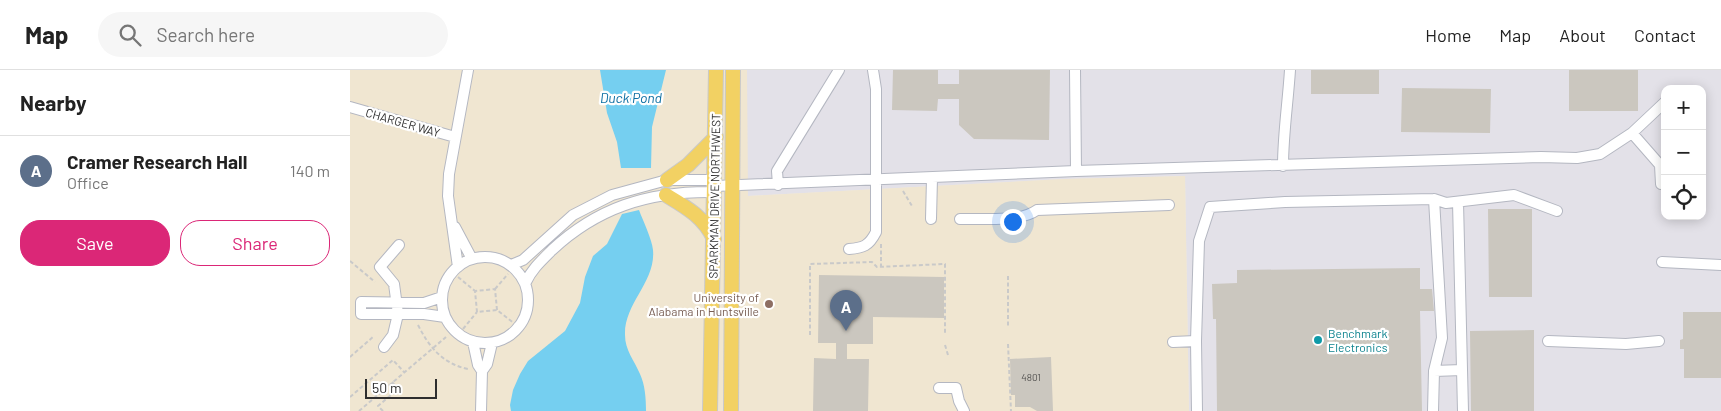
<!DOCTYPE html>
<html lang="en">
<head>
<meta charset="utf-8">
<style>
	:root { --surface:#fff; --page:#f6f6f6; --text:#222; --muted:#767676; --line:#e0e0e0; --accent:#db2777 }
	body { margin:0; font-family:Barlow,sans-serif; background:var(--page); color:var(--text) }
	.controls { position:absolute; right:15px; top:15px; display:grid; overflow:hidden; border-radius:10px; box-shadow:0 2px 12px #0003 }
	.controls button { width:45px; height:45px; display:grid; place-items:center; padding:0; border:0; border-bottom:1px solid var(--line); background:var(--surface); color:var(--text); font:25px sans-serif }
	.scale { position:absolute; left:15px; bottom:12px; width:72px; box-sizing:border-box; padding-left:5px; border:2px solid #2e2e2e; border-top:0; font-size:14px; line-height:18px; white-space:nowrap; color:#2e2e2e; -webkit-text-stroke:4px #fff; paint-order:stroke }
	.you { position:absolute; left:662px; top:151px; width:18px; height:18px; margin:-12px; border:4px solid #fff; border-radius:50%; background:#1a73e8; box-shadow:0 0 0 8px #1a73e833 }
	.badge { display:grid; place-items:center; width:32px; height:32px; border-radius:50%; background:var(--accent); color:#fff; font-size:16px; font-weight:700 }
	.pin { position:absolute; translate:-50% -41px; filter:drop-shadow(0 1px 2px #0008) }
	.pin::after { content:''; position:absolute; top:26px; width:18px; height:15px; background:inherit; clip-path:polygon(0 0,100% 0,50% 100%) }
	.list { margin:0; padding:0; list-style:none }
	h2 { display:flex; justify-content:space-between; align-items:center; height:65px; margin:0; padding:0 20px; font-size:21px }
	h2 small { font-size:16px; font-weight:400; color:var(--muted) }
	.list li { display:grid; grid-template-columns:32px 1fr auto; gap:15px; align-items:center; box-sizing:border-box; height:70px; padding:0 20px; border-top:1px solid var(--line) }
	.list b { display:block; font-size:19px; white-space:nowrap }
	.list p { margin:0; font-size:16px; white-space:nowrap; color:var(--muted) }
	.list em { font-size:16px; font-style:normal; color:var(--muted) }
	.actions { display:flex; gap:10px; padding:15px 20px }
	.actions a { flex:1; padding:11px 0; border:1px solid var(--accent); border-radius:20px; text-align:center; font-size:18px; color:var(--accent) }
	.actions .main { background:var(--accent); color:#fff }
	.icon { flex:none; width:28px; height:28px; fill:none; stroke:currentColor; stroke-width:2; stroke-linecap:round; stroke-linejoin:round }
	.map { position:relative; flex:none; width:1371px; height:341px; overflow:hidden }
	header { display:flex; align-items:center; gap:30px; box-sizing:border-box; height:70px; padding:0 25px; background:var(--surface); border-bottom:1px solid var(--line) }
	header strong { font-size:24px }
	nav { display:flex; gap:28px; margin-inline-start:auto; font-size:18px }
	.search { width:350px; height:45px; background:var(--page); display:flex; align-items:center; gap:12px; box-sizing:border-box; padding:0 18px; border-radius:28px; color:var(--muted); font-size:19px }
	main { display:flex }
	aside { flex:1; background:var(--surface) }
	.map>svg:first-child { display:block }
</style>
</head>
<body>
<header>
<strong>Map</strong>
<div class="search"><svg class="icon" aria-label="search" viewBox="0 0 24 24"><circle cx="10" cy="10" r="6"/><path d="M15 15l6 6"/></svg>Search here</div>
<nav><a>Home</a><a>Map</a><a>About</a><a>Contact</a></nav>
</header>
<main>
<aside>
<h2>Nearby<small></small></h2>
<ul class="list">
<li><span class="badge" style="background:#5c6f8a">A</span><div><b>Cramer Research Hall</b><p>Office</p></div><em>140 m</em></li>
</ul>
<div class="actions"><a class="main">Save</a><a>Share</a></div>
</aside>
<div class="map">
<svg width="1371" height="341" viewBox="0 0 1371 341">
	<rect width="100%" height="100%" fill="#efe9e1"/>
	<path fill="#e3e1e8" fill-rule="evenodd" d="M 397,0 L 1371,0 L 1371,341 L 839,341 L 835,106 L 714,109 L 397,126 ZM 1315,19 L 1352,19 L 1352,146 L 1315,146 Z"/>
	<path fill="#f0e6d1" d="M 0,0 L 397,0 L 398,126 L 714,109 L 835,106 L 839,341 L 0,341 Z"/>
	<path fill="#75cff0" d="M 250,0 L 316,0 L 302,57 L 301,98 L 271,98 L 267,72 L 257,43 Z
		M 289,140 C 293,151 302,169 303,180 C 306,212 274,233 275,265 C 275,280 284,290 290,304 C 295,315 296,328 296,341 L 161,341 L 160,335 L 163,320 L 170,304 L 178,291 L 215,261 L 230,233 L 235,207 L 243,186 L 257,174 L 272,144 Z"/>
	<path fill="#cbc7bf" d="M 543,0 L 588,0 L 588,14 L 609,14 L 609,0 L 700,0 L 699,70 L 624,69 L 609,55 L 609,29 L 588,29 L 587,41 L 542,40 Z
		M 961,0 L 1029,0 L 1029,24 L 961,24 Z
		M 1219,0 L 1288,0 L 1288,41 L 1219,41 Z
		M 1052,18 L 1141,19 L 1140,63 L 1051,62 Z
		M 1138,139 L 1182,139 L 1182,227 L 1139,227 Z
		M 1070,198 L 1070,219 L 1082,219 L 1084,241 L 1070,241 L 1072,341 L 867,341 L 866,249 L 863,249 L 862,214 L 887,213 L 887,200 Z
		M 469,205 L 594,207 L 594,248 L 523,247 L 523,274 L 497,274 L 497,289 L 519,289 L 518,341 L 463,341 L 464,288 L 486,289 L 486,273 L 468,273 Z
		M 1333,242 L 1371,242 L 1371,308 L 1334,308 L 1334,279 L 1330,279 L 1330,270 L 1333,269 Z
		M 1184,260 L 1184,341 L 1121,341 L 1120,261 Z
		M 701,287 L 703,341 L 687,341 L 680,337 L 665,337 L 665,325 L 661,325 L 660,289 Z"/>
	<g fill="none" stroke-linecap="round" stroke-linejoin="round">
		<defs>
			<path id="minor" d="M 725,0 L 726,101
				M 0,37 L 105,67
				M 1282,63 L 1310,95 L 1311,114
				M 933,96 C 933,64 938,32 940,0
				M 428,115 L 427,101 L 489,0
				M 365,116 L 726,101 L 1191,87 L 1227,88 L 1250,84 L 1282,63 L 1315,32
				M 1108,132 L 1113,341
				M 581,149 L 582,108
				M 610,149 C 632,148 669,153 687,140 L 819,135
				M 105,157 L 122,189
				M 499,179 C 513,178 519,176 526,162 L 526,19 L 523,0
				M92 230a43 43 0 1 1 86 0a43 43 0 1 1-86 0Z
				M 1312,192 L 1371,195
				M 161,195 L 173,190 L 223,145 L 262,125 L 317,110 L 359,110 L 365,116
				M 108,197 L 98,126 L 99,104 L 118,0
				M 176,212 C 182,199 191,191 202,180 C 247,138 297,122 359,122 L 365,116
				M 92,227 L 74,233 L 11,232 L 11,244 L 74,244 L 95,247
				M 1198,271 L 1276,274 L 1309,271
				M 123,272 L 128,295 L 132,301 L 131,341
				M 823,272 L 846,271
				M 34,277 L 43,265 L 48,244 L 44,214 L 30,197 L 49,175
				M 132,301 L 137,294 L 142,273
				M 1084,301 L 1112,300
				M 589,318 L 606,318 L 609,331 L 614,341
				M 847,341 L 846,271 L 849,171 L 860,137 L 935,132 L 1084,129 L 1096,133 L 1164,125 L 1207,141
				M 1083,341 L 1084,301 L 1092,268 L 1084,129"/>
			<path id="major" d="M 317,110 L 338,95 L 366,67
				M 316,125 C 336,137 354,147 364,169
				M 360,341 L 366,0
				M 381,341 L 383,0"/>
		</defs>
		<use href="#minor" stroke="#b4b7c1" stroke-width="12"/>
		<use href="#major" stroke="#c9c9c9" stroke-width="16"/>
		<path stroke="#c9c9c9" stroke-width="2" stroke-dasharray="4 2.5" stroke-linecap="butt" d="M 553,121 L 562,136
			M 531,174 L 531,196
			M 0,191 L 25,212
			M 658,206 L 658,258
			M 108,207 L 125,221
			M 145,219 L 158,204
			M 147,240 L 145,219 L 125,221 L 127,242 L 147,240 L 165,254
			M 68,255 C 79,277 93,294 118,299 L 118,297
			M 113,259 L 127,242
			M 460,265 L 460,194 L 522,192 L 527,197 L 595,194 L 595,264
			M 658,274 L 661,341
			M 595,275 L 598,285
			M 0,287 L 24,266
			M 0,327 L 43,290 L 54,302
			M 9,341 L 96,267
			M 33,341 L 28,336 L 48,319 L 42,312"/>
		<use href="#minor" stroke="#fff" stroke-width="10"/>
		<use href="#major" stroke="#f2d163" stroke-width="14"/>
	</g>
	<circle fill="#8d6e63" stroke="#fff" stroke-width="2" cx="419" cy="234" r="5"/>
	<circle fill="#0f9aa8" stroke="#fff" stroke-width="2" cx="968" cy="270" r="5"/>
	<g text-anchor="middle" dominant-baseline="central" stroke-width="4.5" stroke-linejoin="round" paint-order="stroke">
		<g font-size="10" fill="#555452">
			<text x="681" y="307">4801</text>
		</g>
		<g font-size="12" fill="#2e2e2e" stroke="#fff">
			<text transform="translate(53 52) rotate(16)">CHARGER WAY</text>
			<text transform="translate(364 126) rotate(-89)">SPARKMAN DRIVE NORTHWEST</text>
		</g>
		<g font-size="12" fill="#785e54" stroke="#fff" text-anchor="end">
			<text x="409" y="227">University of<tspan x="409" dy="14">Alabama in Huntsville</tspan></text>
		</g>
		<g font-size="12" fill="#0d838f" stroke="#fff" text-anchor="start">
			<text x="978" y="263">Benchmark<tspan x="978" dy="14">Electronics</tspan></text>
		</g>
		<g font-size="14" font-style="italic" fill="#0d6fa3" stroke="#fff">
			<text x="281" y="27">Duck Pond</text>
		</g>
	</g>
</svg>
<div class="controls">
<button>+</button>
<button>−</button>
<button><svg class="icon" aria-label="locate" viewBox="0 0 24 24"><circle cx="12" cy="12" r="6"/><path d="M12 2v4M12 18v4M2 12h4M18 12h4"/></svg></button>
</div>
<div class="scale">50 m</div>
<div class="you"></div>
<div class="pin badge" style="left:496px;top:261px;background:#5c6f8a">A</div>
</div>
</main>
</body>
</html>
